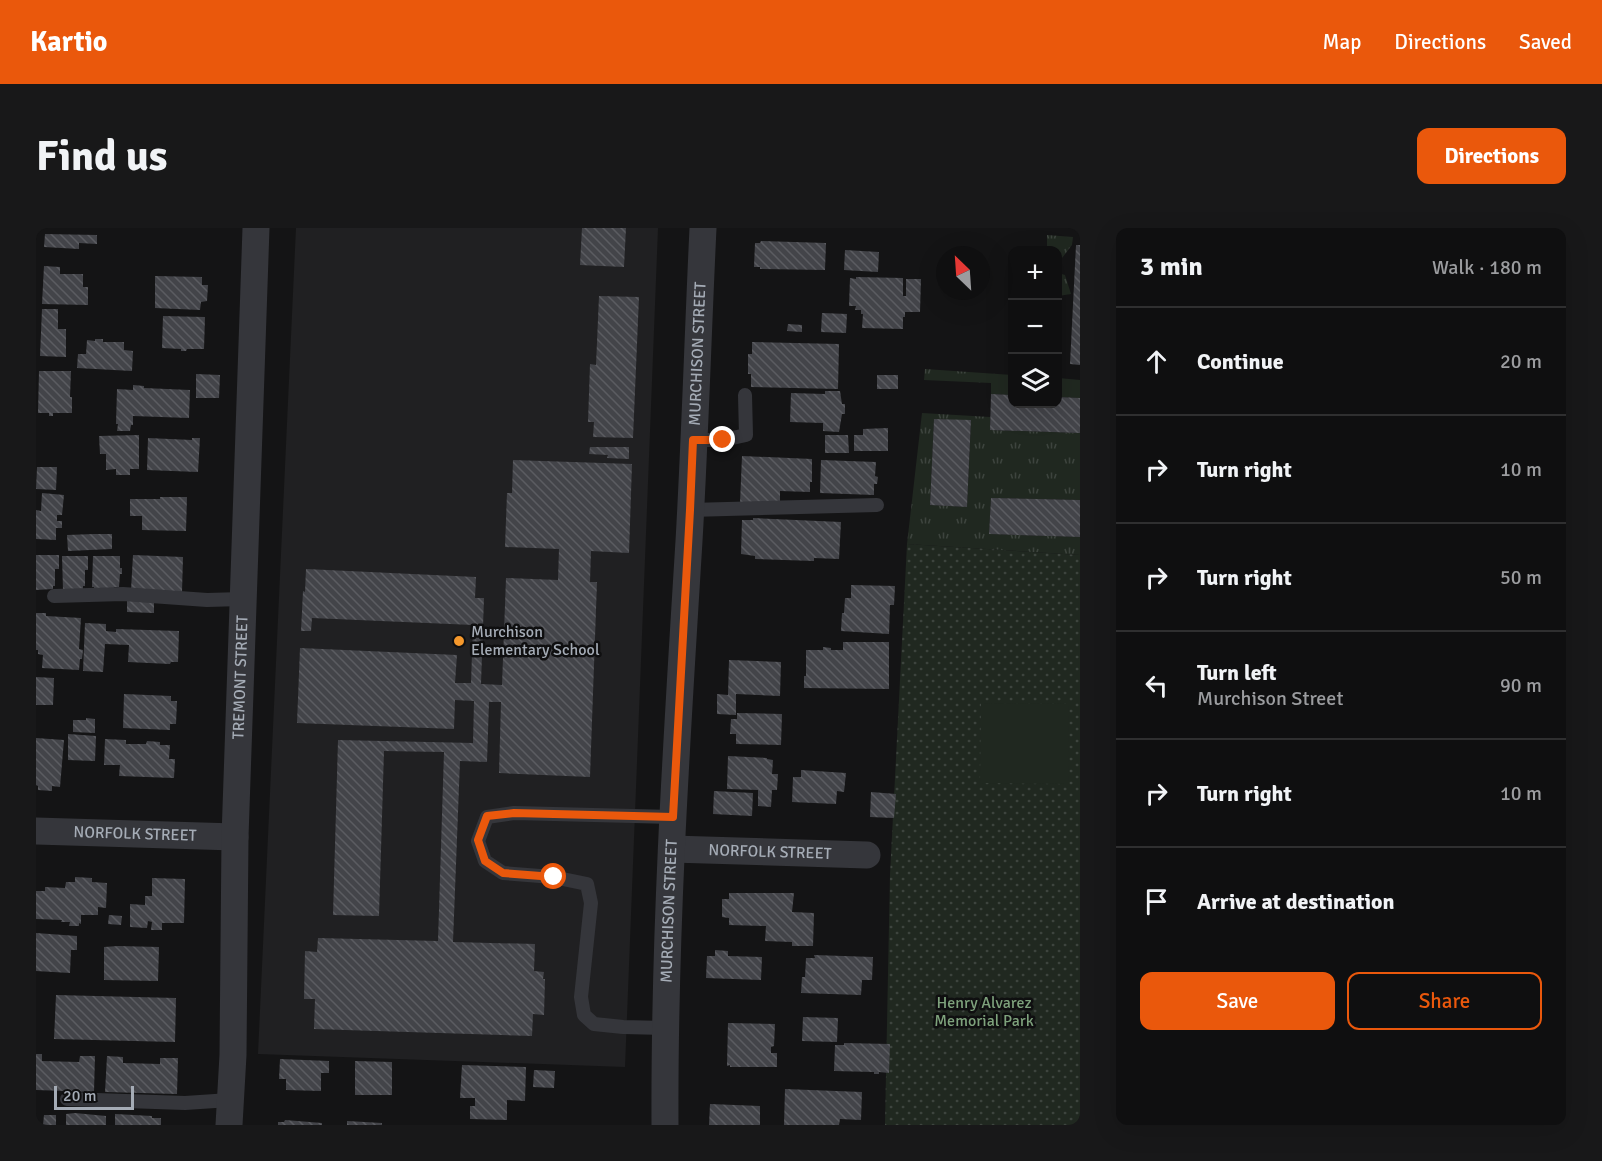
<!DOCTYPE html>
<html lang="en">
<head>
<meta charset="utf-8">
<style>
	:root { --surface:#0f0f10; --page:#181819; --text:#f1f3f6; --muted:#9b9c9f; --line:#2f2f30; --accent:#ea580c }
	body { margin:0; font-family:Signika,sans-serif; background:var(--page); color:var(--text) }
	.controls { position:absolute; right:18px; top:18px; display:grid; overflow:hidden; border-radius:12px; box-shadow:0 6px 24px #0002 }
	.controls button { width:54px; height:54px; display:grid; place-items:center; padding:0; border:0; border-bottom:2px solid var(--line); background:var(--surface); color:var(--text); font:30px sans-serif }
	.compass { position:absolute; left:900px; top:18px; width:54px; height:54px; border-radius:50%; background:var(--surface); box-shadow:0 6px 24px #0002; rotate:335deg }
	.scale { position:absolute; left:18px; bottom:15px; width:80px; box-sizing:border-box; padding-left:6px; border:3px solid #a5acb6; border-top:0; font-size:16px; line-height:21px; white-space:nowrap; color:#a5acb6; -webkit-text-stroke:4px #0f0f10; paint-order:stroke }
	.stop { position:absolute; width:18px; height:18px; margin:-14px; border:4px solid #ea580c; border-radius:50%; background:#fff }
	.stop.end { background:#ea580c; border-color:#fff; box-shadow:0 2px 6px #0008 }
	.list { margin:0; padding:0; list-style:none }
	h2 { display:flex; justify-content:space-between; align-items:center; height:78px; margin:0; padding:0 24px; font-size:26px }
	h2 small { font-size:20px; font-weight:400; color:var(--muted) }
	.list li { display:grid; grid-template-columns:39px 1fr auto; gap:18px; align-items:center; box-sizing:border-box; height:108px; padding:0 24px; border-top:2px solid var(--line) }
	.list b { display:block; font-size:22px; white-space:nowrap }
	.list p { margin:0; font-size:20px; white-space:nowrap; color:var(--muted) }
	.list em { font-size:20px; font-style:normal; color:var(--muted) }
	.actions { display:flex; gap:12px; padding:18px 24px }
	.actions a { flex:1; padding:14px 0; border:2px solid var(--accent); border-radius:12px; text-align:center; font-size:21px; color:var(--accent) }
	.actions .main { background:var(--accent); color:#fff }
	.icon { flex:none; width:33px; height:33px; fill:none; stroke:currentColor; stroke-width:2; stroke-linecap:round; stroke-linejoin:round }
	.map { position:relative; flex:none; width:1044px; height:897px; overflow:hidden; border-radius:12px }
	header { display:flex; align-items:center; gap:36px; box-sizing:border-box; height:84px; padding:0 30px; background:var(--accent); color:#fff }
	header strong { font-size:28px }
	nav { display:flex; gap:33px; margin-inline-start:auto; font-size:21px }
	.intro { display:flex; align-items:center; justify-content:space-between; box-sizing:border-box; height:144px; padding:0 36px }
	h1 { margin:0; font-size:42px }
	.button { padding:15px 27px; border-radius:12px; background:var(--accent); color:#fff; font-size:21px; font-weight:700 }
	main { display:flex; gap:36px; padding:0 36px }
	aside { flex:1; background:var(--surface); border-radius:12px; box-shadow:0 6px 24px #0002 }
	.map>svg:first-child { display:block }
</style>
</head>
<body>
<header>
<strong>Kartio</strong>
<nav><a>Map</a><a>Directions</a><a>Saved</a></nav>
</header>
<div class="intro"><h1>Find us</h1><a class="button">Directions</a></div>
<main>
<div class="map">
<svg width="1044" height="897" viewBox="0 0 1044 897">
	<defs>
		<pattern id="grass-tufts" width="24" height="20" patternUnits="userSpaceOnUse" patternTransform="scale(1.5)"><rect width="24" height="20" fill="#202820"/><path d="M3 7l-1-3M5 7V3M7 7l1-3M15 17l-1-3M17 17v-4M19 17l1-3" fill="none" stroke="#3d443e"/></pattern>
		<pattern id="park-dots" width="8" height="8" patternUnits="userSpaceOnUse" patternTransform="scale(1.5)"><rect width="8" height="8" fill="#202820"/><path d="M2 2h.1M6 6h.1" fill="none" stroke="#3d443e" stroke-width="1.8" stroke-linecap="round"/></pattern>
		<pattern id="building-back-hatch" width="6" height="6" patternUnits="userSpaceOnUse" patternTransform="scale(1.5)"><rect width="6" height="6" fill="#434449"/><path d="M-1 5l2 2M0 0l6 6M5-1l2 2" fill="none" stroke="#5b5c61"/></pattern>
	</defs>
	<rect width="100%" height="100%" fill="#141415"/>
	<path fill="#202022" d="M 260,0 L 622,0 L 589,839 L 222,826 Z"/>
	<path fill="url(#grass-tufts)" fill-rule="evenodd" d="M 1011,7 L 1037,9 L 1036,17 L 1026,30 L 1026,36 L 1022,36 L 1022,22 L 1011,22 Z
		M 1022,45 L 1029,47 L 1035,66 L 1022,68 Z
		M 889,141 L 976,147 L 976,167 L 955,166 L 955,155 L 888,152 Z
		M 1022,150 L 1044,152 L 1044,170 L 1022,169 Z
		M 886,185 L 954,189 L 954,202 L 1044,205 L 1044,272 L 955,270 L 953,306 L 1044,309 L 1044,327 L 871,316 ZM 898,191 L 935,193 L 931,279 L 894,277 Z"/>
	<path fill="url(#park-dots)" d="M 871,316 L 1044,327 L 1044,897 L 849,897 L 854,647 Z"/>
	<path fill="#202820" d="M 945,475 L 1033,476 L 1032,556 L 944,555 Z"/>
	<path fill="url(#building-back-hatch)" d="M 546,0 L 590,0 L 588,39 L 544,37 Z
		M 9,6 L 61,7 L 61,16 L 43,15 L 43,21 L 8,19 Z
		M 725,13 L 790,15 L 789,42 L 724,41 L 724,39 L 718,39 L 719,15 L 724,15 Z
		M 1040,17 L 1044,17 L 1044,137 L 1034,136 Z
		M 809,22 L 843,24 L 842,44 L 808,42 Z
		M 8,38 L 24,39 L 24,46 L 47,46 L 47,59 L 52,59 L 52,77 L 6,76 Z
		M 119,48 L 166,49 L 166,57 L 172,57 L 171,73 L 165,74 L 164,82 L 119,80 Z
		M 820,49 L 867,50 L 867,68 L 870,68 L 870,51 L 885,51 L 884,84 L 869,84 L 869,89 L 867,89 L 867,101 L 826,100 L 827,86 L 825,86 L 825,82 L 819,82 L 820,78 L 813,78 L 814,50 L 820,51 Z
		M 563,68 L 603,69 L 597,210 L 557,209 L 558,194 L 552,194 L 554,136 L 560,137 Z
		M 6,81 L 22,81 L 22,101 L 30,101 L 30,129 L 4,128 Z
		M 786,85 L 811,86 L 810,105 L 785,104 Z
		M 127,88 L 169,89 L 168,121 L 151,121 L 150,123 L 145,123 L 145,121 L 126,120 Z
		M 752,96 L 766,97 L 766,104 L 751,103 Z
		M 59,111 L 67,111 L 67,114 L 88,114 L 88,122 L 97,123 L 96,143 L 41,140 L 42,126 L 50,126 L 51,112 L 59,113 Z
		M 716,114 L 803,116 L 802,161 L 715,159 L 715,146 L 712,146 L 712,126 L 716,126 Z
		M 3,143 L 35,143 L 34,169 L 36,169 L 36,185 L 17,185 L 17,188 L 13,188 L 13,185 L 2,185 Z
		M 160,146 L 184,147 L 183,170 L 160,170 Z
		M 841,147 L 862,147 L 862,161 L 841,161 Z
		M 97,157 L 108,158 L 108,160 L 154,162 L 153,190 L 97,188 L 97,197 L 95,197 L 94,203 L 81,203 L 82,196 L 80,196 L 81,161 L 97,162 Z
		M 789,163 L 804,163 L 806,176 L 809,176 L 809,186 L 806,186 L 803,204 L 787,203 L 787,195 L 754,194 L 755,165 L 789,166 Z
		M 955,166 L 976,167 L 976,176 L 1022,176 L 1022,169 L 1044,170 L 1044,205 L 954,202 Z
		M 898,191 L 935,192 L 931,279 L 894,277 Z
		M 852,200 L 852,223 L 818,223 L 818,207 L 827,207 L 827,201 Z
		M 103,207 L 103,241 L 94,241 L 94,247 L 80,247 L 80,241 L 70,242 L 70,226 L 64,226 L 63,208 Z
		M 789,207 L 812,207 L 813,225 L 789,225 Z
		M 112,210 L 156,212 L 156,210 L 164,210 L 162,244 L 111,242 Z
		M 554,219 L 593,219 L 593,231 L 571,230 L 572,227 L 553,226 Z
		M 706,228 L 776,231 L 776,254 L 774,254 L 774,264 L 744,263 L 744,276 L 704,275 Z
		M 477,232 L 596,236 L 593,325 L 555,323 L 554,354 L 561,354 L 554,549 L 463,545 L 465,474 L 453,474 L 451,534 L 424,533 L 417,714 L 499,716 L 498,743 L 508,744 L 507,751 L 509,751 L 508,787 L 497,786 L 496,808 L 278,801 L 279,771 L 268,771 L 269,723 L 281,724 L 282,710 L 402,713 L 408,524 L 348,523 L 343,688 L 297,687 L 302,512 L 437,515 L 438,473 L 419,472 L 418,501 L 261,495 L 264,420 L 421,427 L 419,455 L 435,455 L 437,397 L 276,390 L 275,403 L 265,403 L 267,363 L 269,364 L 270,341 L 440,349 L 439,370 L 448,370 L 445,456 L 466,457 L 470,350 L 522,352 L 523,321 L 469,319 L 471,265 L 476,265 Z
		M 785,232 L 840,234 L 839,248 L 842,249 L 841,256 L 838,256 L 838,267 L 784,265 Z
		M 1,239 L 21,239 L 20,262 L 0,261 Z
		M 6,265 L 28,267 L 26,287 L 21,287 L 21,293 L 26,293 L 26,300 L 20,300 L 20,312 L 0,311 L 0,282 L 5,283 Z
		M 124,269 L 151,269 L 150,303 L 106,302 L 106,288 L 94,288 L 94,271 L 124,271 Z
		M 955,270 L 1044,272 L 1044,309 L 953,306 Z
		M 717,290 L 805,294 L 803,331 L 778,330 L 778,333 L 719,331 L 719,328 L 705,326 L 706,292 L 717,292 Z
		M 58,306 L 76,306 L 76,321 L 32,323 L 31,307 Z
		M 0,327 L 23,327 L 23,341 L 19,341 L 19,358 L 17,358 L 17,361 L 0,362 Z
		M 97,327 L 147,329 L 146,364 L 95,362 Z
		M 26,328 L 52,328 L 52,342 L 49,342 L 49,358 L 47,358 L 47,361 L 27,362 Z
		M 57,328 L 84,328 L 84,340 L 86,340 L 86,346 L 84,346 L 83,359 L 78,359 L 77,363 L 58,362 L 58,359 L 56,359 Z
		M 815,357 L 859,358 L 858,377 L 854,377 L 853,406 L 805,403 L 806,385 L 808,385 L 809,370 L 815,370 Z
		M 91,370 L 118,370 L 118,385 L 91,384 Z
		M 0,385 L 10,385 L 10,388 L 45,390 L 43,421 L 47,422 L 46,431 L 44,431 L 43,442 L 6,440 L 7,427 L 2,426 L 2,422 L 0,422 Z
		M 49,395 L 70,396 L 70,403 L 80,404 L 80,401 L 143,403 L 142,434 L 135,434 L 134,436 L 92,434 L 93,417 L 69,416 L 67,444 L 47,443 Z
		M 807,414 L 853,414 L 853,461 L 768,460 L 768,448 L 770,448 L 770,422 L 787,422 L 787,419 L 795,420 L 795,422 L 807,422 Z
		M 693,432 L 745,434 L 744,468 L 700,466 L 700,487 L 681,486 L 681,466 L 692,467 Z
		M 0,449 L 18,450 L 17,477 L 0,477 Z
		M 88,466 L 135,468 L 135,473 L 141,473 L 140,496 L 134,496 L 134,502 L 87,500 Z
		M 701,485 L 746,486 L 745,517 L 700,516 L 700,506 L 694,506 L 695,491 L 701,491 Z
		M 50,490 L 59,491 L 59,505 L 37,504 L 37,492 L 50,492 Z
		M 32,506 L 60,508 L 59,533 L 32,532 Z
		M 0,510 L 28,512 L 24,559 L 16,558 L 16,563 L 2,562 L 2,558 L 0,557 Z
		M 69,511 L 90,512 L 90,516 L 110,516 L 111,513 L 124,514 L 124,517 L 134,517 L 133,531 L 139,531 L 138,550 L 83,548 L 84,537 L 68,537 Z
		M 692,528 L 731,530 L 731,531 L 737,532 L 736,546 L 742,546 L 741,562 L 736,562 L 735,579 L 722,578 L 722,562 L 691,561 Z
		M 765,542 L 810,545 L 808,564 L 801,563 L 800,576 L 756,574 L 757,549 L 765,549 Z
		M 678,563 L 717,565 L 716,588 L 677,586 Z
		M 835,564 L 860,566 L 858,590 L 834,589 Z
		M 39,649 L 56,650 L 56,654 L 71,655 L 70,680 L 62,679 L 62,687 L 45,687 L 45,696 L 43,695 L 43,698 L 33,698 L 34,694 L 25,694 L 26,692 L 0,691 L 0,663 L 9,663 L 9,659 L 29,660 L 30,654 L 39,654 Z
		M 116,650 L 149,651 L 148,695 L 126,695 L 126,702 L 115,702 L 116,694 L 112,693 L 111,700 L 94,699 L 94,676 L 109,677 L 109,668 L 116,668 Z
		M 693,665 L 758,665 L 756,684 L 778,685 L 777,718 L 756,718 L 756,714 L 729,713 L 730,698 L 693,697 L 693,690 L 686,689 L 686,671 L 693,671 Z
		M 73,687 L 86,688 L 85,697 L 72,696 Z
		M 0,705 L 41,708 L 41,722 L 35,722 L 34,745 L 0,743 Z
		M 82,718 L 123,719 L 122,753 L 68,752 L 68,719 Z
		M 679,722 L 692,723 L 692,728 L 726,729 L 725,752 L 670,750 L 671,728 L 679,728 Z
		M 778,727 L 837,729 L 836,752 L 826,752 L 825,767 L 765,765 L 766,749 L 769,749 L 770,730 L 779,730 Z
		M 20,767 L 140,770 L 139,814 L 18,811 Z
		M 767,789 L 802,790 L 801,814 L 766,813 Z
		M 692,795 L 739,796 L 738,818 L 735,819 L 735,825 L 741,825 L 741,839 L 694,839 L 694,837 L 691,838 Z
		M 808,815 L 854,816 L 853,845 L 843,844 L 843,846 L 838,846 L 838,844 L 798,843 L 799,817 L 808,817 Z
		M 0,826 L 6,826 L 6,833 L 43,834 L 44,828 L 59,828 L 58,864 L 0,862 Z
		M 71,828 L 87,829 L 87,835 L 124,836 L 124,830 L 142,830 L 141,866 L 69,864 Z
		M 244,831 L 293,833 L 293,845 L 285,845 L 285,863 L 250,862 L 250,851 L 243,851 Z
		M 319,833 L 356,834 L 356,867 L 319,867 Z
		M 426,837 L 490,839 L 489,873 L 471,872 L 471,892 L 434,891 L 434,878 L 439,878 L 439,870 L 424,870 Z
		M 498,842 L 519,843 L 518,860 L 497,859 Z
		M 749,861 L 826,864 L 825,892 L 804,891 L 803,897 L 748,897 Z
		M 674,876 L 724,878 L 724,897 L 673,897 Z
		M 39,885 L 70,888 L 70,897 L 30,897 L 30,886 Z
		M 79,886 L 116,888 L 116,890 L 125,890 L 125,897 L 79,897 Z
		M 8,887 L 20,887 L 20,897 L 7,897 Z
		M 249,892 L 286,895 L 286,897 L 242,897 L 242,894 L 248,894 Z
		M 311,893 L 346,895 L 346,897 L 311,897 Z"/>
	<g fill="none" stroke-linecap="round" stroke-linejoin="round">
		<path stroke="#35363b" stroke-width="14" d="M 657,212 L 687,212 L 710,207 L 709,167
			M 654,282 L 841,277
			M 18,368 L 87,366 L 171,372 L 206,371
			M 629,800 L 587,799 L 558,796 L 548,787 L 545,769 L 555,675 L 551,656 L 517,649 L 467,645 L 449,633 L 442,613 L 451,589 L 478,585 L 637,589
			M 31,871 L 149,875 L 194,872"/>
		<g stroke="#35363b" stroke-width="27">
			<path id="s1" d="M 0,603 L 199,609"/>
			<path id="s2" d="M 636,621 L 831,627"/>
			<path id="s3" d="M 193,897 L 197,827 L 199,609 L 220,0"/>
			<path id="s4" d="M 629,897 C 628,702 641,507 653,313 C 659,209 662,104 667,0"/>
		</g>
	</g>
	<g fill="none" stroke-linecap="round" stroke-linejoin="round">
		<path stroke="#ea580c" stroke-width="8" d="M 518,649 L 467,645 L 449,633 L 442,612 L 451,588 L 478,585 L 637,589 L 654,282 L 657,212 L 687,212"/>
	</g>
	<circle fill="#f5982c" stroke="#0f0f10" stroke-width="2" cx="423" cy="413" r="6"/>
	<g text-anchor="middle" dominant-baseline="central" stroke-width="5" stroke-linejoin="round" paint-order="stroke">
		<g font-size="16" fill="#a5acb6" stroke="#0f0f10">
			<text stroke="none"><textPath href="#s4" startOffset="772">MURCHISON STREET</textPath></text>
			<text stroke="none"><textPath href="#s3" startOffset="448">TREMONT STREET</textPath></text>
			<text stroke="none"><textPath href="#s1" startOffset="99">NORFOLK STREET</textPath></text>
			<text stroke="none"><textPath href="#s2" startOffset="98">NORFOLK STREET</textPath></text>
			<text stroke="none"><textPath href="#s4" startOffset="214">MURCHISON STREET</textPath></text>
		</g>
		<g font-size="16" fill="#a5acb6" stroke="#0f0f10" text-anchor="start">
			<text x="435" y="404">Murchison<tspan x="435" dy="18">Elementary School</tspan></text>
		</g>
		<g font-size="16" fill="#7ea27c" stroke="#0f0f10">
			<text x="948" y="775">Henry Alvarez<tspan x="948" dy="18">Memorial Park</tspan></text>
		</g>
	</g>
</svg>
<div class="controls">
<button>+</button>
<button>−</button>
<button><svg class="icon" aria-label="layers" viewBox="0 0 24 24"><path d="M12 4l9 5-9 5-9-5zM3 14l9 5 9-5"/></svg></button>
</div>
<svg class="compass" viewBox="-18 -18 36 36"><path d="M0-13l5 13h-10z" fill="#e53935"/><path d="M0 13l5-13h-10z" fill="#9b9c9f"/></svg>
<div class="scale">20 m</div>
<div class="stop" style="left:518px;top:649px"></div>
<div class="stop end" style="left:687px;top:212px"></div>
</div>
<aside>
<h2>3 min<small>Walk · 180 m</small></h2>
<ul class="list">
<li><svg class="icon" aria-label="ahead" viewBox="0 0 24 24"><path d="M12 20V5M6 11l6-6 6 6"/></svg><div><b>Continue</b></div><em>20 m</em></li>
<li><svg class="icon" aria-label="right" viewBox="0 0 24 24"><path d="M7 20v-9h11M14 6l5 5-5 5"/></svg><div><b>Turn right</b></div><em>10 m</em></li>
<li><svg class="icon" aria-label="right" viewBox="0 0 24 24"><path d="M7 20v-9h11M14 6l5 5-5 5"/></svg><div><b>Turn right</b></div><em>50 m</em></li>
<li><svg class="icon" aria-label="left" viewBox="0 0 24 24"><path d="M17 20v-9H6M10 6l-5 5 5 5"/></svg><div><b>Turn left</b><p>Murchison Street</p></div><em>90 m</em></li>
<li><svg class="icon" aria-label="right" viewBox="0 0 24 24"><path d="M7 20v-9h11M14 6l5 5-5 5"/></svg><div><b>Turn right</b></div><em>10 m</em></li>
<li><svg class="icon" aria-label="arrive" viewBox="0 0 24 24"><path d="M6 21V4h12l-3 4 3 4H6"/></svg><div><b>Arrive at destination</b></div></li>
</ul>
<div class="actions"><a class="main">Save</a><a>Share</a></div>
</aside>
</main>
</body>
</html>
